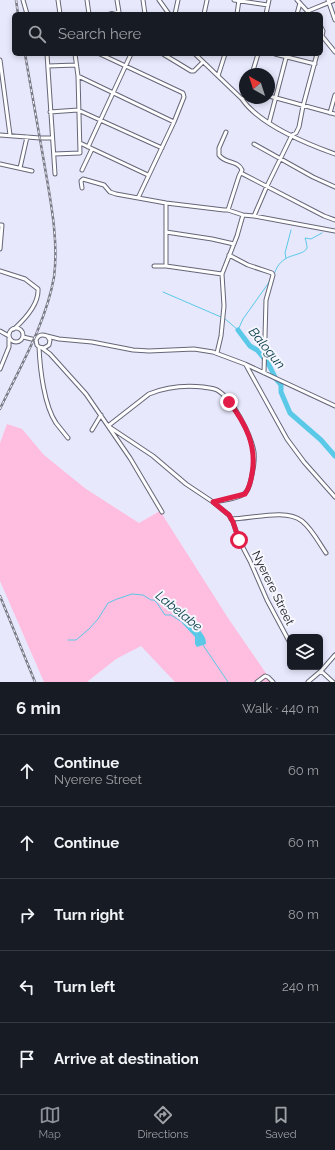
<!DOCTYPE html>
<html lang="en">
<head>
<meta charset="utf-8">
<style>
	:root { --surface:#171b24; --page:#20242c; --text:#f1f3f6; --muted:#9ea1a6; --line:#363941; --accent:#8c9099 }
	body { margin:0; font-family:Raleway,sans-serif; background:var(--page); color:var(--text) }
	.controls { position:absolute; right:12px; bottom:12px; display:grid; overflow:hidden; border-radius:6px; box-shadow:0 2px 6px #0003 }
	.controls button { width:36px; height:36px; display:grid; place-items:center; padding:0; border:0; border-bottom:1px solid var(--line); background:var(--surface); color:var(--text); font:20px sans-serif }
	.compass { position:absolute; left:239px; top:68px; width:36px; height:36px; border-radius:50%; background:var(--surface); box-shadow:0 2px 6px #0003; rotate:321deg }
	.stop { position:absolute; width:12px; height:12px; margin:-9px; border:3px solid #e11d48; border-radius:50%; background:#fff }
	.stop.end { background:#e11d48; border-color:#fff; box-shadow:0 1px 4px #0008 }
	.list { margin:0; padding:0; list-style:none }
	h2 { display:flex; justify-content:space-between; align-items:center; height:52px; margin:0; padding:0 16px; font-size:17px }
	h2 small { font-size:13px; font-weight:400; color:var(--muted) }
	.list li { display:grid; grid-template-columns:26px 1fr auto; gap:12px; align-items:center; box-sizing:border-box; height:72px; padding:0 16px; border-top:1px solid var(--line) }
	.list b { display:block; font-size:15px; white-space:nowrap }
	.list p { margin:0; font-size:13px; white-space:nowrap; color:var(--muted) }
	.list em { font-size:13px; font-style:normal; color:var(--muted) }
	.icon { flex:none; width:22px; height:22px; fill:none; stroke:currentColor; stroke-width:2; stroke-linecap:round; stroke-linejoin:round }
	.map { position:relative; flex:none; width:335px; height:682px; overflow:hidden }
	.search { position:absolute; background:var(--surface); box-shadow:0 2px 6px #0003; left:12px; right:12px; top:12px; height:44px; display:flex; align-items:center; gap:10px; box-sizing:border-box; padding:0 14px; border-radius:6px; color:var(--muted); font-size:15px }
	.sheet { height:412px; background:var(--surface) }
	nav { display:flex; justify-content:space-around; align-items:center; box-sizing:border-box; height:56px; border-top:1px solid var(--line); background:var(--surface); font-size:11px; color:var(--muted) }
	nav a { display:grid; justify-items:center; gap:2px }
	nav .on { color:var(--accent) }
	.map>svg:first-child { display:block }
</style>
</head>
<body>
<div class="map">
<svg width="335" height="682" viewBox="0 0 335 682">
	<rect width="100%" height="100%" fill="#e7e8fc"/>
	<path fill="#ffbddf" d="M 7,424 L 22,429 L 44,455 L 86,489 L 139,523 L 160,511 L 228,618 L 272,682 L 175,682 L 141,646 L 116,659 L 87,682 L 44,682 L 0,581 L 0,443 Z"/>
	<path fill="#5ac9e8" d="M 187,618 L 190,619 C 195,626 207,635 206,644 L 197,647 L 195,644 L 195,637 L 182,623 L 184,619 Z"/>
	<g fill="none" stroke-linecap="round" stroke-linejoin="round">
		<path stroke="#5ac9e8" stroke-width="1" d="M 286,258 L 285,253 L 291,230
			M 274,275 C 276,268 279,263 285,259 C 290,255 305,254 307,248 C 307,245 306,241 305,238 L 311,239 L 322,233
			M 163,292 L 221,317
			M 224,318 L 238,330 L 243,319 L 270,281
			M 68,640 L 76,640 L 89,629 L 98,619 L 108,603 L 117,599 L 132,594 L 143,595 L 151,600 L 154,600 L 157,603 L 165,615 L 171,615 L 182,622
			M 203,645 L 228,682"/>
		<path stroke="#5ac9e8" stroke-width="5" d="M 238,330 L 250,346 L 257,350 L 268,363 L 276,379 L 281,385 L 281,392 L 290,413 L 321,440 L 335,456"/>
		<defs>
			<path id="minor" d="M 23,0 L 27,14
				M 58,0 L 60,14
				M 87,0 L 89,14
				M 143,0 L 145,14
				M 159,0 L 169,14
				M 234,0 L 268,5
				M 297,0 L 310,14
				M 328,0 L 335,20
				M 308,11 L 335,0
				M 110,14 L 119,12 L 117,0
				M 175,14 L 178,0
				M 204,14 L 207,0
				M 237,14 L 239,0
				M 266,14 L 269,0
				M 297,14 L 300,3
				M 321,27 L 323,31 L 322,36 L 335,52
				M 47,54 L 55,174
				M 100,54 L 183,93 L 184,97 L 174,122 L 138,198
				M 163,54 L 191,71 L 194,71 L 202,63
				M 195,54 L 242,99 L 245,97
				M 275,54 L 315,64
				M 0,60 L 10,135
				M 48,66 L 76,65
				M 252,74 L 258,54
				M 78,76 L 174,122
				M 218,76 L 225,54
				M 269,96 L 335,114
				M 242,99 C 259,124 307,144 335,154
				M 50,112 L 78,110 L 162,148
				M 330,113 L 335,95
				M 269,123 L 287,54
				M 226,132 L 219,148 L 219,155 C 225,164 238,160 242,170 L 239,176 L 228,210
				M 0,135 L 40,138 L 51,138
				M 80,143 L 148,175
				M 254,144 L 313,177 L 335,187
				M 88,147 L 131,54
				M 54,154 L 80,153 L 78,76 L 75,54
				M 0,164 L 32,171
				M 20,168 L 27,137
				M 82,170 L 92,149
				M 241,173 L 324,216 L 335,220
				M 82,188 L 81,181 L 83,179 L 104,185 L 110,192 L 116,194 L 166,203 L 224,210 L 228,210 L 243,215 L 254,216 L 335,231
				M 254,216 L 267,186 L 292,135 L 296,133 L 299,127 L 303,106 L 317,54
				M 0,225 L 2,225 L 0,249
				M 166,232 L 212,239 L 234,244
				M 229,255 L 248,265 L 272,273 L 273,275 L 266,300 L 264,373
				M 154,266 L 166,266 L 222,274
				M 166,266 L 166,203
				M 0,271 L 25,279 L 38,289 C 39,304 24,320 14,329
				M9 335a7 7 0 1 1 14 0a7 7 0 1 1-14 0Z
				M 0,331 L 9,336
				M 47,336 L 59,339 L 92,342 L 133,350 L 149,351 L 194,349 L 213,352 L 245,364 L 335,406
				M 23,337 L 36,340
				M 39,347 L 44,348 L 49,345 L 50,340 L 47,336 C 42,334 38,335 36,340 L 37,345 L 39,347 C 40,369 44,405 56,423 C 60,428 64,433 68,438
				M 42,348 L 50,354 L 86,394 L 108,426 L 153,456 L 186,484 L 213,502 L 229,515 L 233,522 L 239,540 L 250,561 L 267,600 L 290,643
				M 217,353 L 221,336 L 224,306 L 222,274 L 237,236 L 243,215
				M 246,365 L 287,439 L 304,462 L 335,497
				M 0,369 L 9,347 L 9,338
				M 92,430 L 101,415
				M 162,512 L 130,458 L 108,426 L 149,394 C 166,387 184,385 203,387 C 207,388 213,388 217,390 C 233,399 251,435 254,452 C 255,461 253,471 251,479 C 250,484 249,490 245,493 C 240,498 221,501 213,502
				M 231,519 C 251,519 286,508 302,521 C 312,529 319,543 326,553
				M 321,671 L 333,682
				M 257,682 L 265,676 L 268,677 L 273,682
				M 308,682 L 321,671 L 335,655"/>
		</defs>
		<use href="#minor" stroke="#656677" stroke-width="5"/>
		<use href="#minor" stroke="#fff" stroke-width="3"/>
		<defs>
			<path id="rail" d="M 16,0 L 18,14
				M 0,409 C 20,367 46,323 54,277 C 59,240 50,198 44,162 C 38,126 31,90 25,54
				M 0,596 L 35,682"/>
		</defs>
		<use href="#rail" stroke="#7a7a87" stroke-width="2.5"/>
		<use href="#rail" stroke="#f6f7fe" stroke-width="1" stroke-dasharray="3" stroke-linecap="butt"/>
	</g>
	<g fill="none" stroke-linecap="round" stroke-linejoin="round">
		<path stroke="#e11d48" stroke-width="5" d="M 229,402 C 246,424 257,446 252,474 C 251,481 249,488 245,494 L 213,502 L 229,515 L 233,522 L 239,540"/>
	</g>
	<g text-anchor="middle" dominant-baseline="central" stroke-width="4" stroke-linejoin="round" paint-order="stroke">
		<g font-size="12" fill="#14141b" stroke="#f6f7fe">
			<text transform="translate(273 588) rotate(64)">Nyerere Street</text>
		</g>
		<g font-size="13" font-style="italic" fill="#033945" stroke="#f6f7fe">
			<text transform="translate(267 348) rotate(51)">Balogun</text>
			<text transform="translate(179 611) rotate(39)">Labelabe</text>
		</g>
	</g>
</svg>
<div class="controls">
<button><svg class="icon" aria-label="layers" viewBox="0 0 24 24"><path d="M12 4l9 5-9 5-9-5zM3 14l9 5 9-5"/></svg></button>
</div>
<svg class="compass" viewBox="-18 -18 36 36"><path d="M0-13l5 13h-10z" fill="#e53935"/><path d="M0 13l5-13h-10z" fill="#9ea1a6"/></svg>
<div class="stop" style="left:239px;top:540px"></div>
<div class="stop end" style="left:229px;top:402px"></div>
<div class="search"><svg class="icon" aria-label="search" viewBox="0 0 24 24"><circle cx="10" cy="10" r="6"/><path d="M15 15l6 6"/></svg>Search here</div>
</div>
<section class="sheet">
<h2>6 min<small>Walk · 440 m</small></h2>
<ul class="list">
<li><svg class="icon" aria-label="ahead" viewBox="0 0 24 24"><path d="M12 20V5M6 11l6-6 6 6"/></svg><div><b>Continue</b><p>Nyerere Street</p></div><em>60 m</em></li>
<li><svg class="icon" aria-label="ahead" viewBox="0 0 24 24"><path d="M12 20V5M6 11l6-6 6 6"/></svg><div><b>Continue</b></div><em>60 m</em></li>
<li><svg class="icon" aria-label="right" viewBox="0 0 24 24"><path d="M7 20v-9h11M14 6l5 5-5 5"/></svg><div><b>Turn right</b></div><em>80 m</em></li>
<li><svg class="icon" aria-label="left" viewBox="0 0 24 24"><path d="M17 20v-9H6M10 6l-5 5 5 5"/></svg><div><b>Turn left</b></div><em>240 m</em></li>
<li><svg class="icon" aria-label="arrive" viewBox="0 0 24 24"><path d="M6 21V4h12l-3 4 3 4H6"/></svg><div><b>Arrive at destination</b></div></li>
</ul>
</section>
<nav>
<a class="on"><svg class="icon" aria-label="map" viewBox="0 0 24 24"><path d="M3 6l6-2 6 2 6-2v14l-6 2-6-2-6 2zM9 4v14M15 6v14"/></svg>Map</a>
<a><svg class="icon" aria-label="directions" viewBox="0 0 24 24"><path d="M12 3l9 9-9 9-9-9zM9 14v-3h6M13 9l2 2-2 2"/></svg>Directions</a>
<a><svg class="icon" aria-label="saved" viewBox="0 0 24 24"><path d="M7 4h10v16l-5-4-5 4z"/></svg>Saved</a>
</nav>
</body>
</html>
